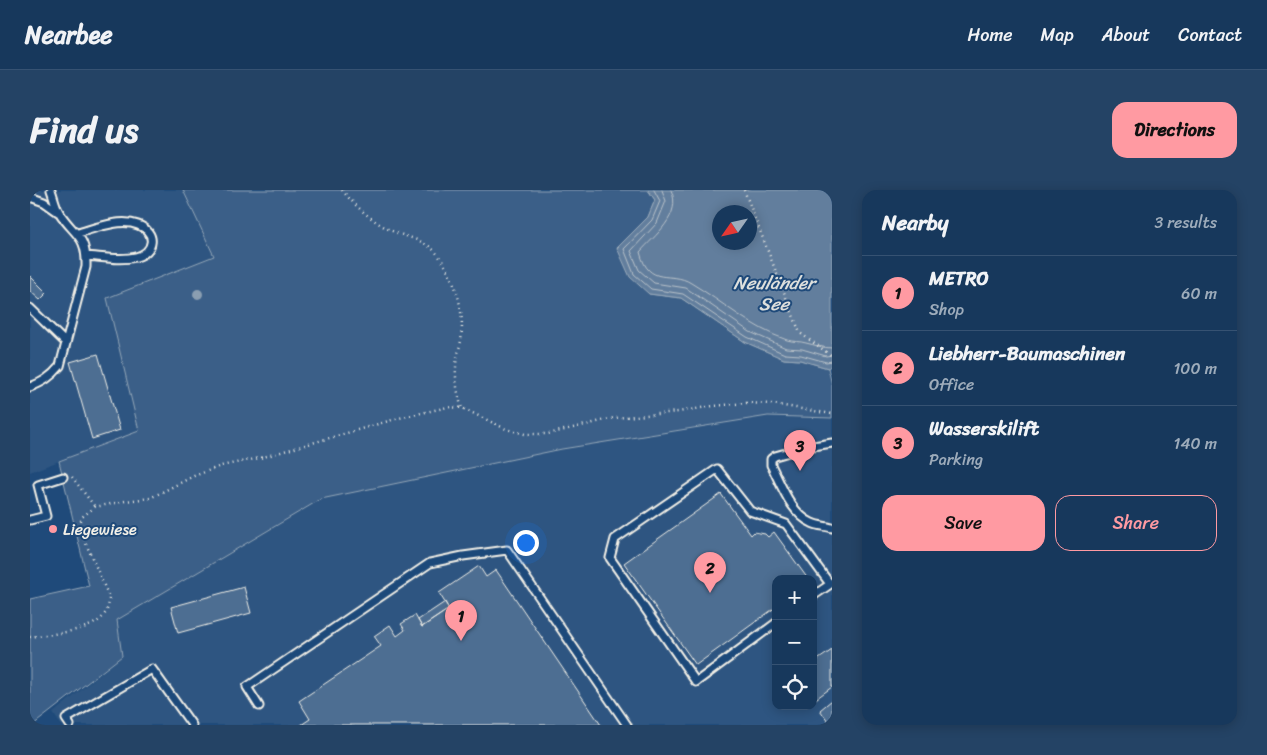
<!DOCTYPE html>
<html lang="en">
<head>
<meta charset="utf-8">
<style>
	:root { --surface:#17385c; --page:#244365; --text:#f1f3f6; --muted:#9eacbb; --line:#365272; --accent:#ff9aa2 }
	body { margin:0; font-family:Sriracha,sans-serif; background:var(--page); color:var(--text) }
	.controls { position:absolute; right:15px; bottom:15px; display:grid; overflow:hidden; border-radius:10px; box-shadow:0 2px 12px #0003 }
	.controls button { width:45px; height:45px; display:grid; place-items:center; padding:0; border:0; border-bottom:1px solid var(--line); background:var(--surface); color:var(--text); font:25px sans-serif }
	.compass { position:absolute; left:682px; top:15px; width:45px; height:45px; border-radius:50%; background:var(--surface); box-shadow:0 2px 12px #0003; rotate:236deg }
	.you { position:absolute; left:495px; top:352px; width:18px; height:18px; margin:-12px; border:4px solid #fff; border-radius:50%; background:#1a73e8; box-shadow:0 0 0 8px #1a73e833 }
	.badge { display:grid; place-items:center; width:32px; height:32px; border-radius:50%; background:var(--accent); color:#111; font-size:16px; font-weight:700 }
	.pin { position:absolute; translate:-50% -41px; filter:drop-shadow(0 1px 2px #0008) }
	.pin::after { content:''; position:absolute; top:26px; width:18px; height:15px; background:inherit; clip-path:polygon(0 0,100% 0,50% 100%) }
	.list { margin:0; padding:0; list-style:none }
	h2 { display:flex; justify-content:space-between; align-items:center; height:65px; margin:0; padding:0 20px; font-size:21px }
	h2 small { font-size:16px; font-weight:400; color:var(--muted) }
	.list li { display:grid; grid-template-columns:32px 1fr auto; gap:15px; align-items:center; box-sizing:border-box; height:75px; padding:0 20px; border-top:1px solid var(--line) }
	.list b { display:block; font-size:19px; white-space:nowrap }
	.list p { margin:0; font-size:16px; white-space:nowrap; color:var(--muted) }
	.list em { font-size:16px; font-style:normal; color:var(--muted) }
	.actions { display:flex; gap:10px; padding:15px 20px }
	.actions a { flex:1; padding:11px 0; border:1px solid var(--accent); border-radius:15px; text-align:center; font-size:18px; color:var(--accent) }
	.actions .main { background:var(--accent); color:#111 }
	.icon { flex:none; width:28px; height:28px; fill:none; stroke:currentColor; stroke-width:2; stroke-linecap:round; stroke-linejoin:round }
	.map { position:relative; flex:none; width:802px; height:535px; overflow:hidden; border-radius:15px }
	header { display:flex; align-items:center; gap:30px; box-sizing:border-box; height:70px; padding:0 25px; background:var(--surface); border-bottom:1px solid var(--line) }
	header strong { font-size:24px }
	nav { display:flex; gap:28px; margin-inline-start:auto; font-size:18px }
	.intro { display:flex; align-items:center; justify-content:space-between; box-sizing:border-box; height:120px; padding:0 30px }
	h1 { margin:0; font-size:35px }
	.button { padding:12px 22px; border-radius:15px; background:var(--accent); color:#111; font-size:18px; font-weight:700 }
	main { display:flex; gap:30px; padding:0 30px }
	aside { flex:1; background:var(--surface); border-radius:15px; box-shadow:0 2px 12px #0003 }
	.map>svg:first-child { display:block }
</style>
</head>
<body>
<header>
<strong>Nearbee</strong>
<nav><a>Home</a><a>Map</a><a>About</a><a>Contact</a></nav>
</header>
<div class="intro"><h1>Find us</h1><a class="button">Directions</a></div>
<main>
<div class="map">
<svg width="802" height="535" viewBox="0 0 802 535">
	<rect width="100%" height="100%" fill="#1f4a7a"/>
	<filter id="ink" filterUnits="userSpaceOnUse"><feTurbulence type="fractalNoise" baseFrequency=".02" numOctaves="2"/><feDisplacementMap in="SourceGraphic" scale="10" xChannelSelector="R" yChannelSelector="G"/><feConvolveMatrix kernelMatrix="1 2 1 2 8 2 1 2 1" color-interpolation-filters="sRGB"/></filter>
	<g filter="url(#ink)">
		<path fill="#2d5581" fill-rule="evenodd" d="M 0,0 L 153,0 L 184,66 L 77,108 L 109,241 L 0,282 Z
			M 738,226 L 802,228 L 802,535 L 31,535 L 23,523 L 92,466 L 86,430 L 291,309 L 532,259 ZM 746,389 L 783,389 L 783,516 L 746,516 Z"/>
		<path fill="#3a5f88" stroke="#97a8b8" d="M 153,0 L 618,0 L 625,10 L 618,27 L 588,58 L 619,104 L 651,108 L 715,152 L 754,169 L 770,170 L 798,178 L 802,195 L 802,228 L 738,226 L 532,259 L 291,309 L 87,430 L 92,466 L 3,535 L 0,535 L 0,409 L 59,396 L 29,271 L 109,241 L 77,108 L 184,66 Z"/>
		<path fill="#627e9d" stroke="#9cacbb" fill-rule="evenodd" d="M 618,0 L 802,0 L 802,175 L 798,178 L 770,170 L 754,169 L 715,152 L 651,108 L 619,104 L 600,87 L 587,58 L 618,27 L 625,10 ZM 690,22 L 720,22 L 720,52 L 690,52 Z"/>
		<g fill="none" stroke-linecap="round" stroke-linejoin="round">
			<path stroke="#bac3ca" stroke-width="1" d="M 624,0 L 630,11 L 622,30 L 594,59 L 604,84 L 621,99 L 653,104 L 717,147 L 755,164 L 771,165 L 796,172 L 802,171
				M 632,0 L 636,11 L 627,33 L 601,61 L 609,80 L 624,93 L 656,98 L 720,142 L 756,158 L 772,159 L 796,166 L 802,165
				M 641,0 C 653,25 624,46 610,62 C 619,98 641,80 661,93 C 693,112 721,138 757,150 C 763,152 770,151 776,153 C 785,155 793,158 802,158"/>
		</g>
		<path fill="#4d6e92" stroke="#f4f1e8" d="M 0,86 L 17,103 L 10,110 L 0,101 Z
			M 68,164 L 90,240 L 62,249 L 40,172 Z
			M 691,304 L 721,345 L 724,342 L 735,344 L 738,347 L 744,342 L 778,389 L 746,389 L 746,417 L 666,475 L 594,373 Z
			M 449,376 L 456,387 L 466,380 L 571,535 L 271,535 L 280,529 L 269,511 L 351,456 L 344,446 L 360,435 L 367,446 L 375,440 L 371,434 L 385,425 L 392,437 L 419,419 L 409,403 Z
			M 214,397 L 221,423 L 148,443 L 141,417 Z
			M 415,412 L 419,419 L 392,437 L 388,430 Z
			M 802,460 L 802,497 L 783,511 L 783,473 Z
			M 802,510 L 802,535 L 801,535 L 790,520 Z"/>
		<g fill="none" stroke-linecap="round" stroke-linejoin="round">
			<defs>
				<path id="service" d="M 0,7 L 14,12 L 28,22
					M 48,43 C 66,38 90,28 108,35 C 127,42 125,62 106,67 C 90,71 72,67 56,66
					M 0,118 L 36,153
					M 0,197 C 13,192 21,187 30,176 L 56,77 C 57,44 44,46 29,22 C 25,15 24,8 21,0
					M 802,253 L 777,257 L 745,266 L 741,269 L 741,275 C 751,294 761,324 782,333 C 788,336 796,336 802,338
					M 0,330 L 16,326 L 8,295 L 33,287
					M 783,406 L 802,393
					M 746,433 L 666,492 L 580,368 L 585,349 L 687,279 L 720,321 L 756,334 L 800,394
					M 229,516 L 217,497 L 400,373 L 433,366 L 477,360 L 597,535
					M 40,535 L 36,529 L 122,479 L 162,535"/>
			</defs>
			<use href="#service" stroke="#f4f1e8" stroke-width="11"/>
			<path stroke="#f4f1e8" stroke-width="2.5" stroke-dasharray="1 4" stroke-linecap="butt" d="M 312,0 C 325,16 340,29 358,39 C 375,48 395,48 408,65 C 426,89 435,121 431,151 C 429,160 426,168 426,177 C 425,189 428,207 432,218
				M 714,0 L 770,143 L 802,166
				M 42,287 L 65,317
				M 0,447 C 19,444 63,442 74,425 C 78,420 79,413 79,407 L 51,342 L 50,334 L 52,327 L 65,317 L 95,311 L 120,308 L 164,286 L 191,276 L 230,268 L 369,228 L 418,217 L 432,218 L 476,239 L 495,244 L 518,244 L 584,228 L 648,222 L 683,216 L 716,213 L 742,214 L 802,224"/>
			<use href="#service" stroke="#1f4a7a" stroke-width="7"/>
		</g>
		<circle fill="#8a9eb1" cx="168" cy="104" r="5"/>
	</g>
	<circle fill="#ff9aa2" stroke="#1f4a7a" stroke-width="2" cx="23" cy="339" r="5"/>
	<g text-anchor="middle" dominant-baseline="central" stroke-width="4" stroke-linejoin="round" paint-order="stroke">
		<g font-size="16" fill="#f4f1e8" stroke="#1f4a7a" text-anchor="start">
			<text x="33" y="339">Liegewiese</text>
		</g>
		<g font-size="18" font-style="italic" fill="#dee0dd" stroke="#1f4a7a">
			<text x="744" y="93">Neuländer<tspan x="744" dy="21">See</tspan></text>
		</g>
	</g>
</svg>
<div class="controls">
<button>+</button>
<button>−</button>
<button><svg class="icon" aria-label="locate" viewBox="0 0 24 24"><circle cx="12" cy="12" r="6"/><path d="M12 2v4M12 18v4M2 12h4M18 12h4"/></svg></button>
</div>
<svg class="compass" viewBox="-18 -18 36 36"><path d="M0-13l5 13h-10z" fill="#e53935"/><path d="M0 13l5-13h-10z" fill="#9eacbb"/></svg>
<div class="you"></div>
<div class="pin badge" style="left:431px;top:451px">1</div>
<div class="pin badge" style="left:680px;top:403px">2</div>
<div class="pin badge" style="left:770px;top:281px">3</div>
</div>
<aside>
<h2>Nearby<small>3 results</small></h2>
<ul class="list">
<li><span class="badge">1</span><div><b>METRO</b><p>Shop</p></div><em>60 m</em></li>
<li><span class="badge">2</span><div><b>Liebherr-Baumaschinen</b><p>Office</p></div><em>100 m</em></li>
<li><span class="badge">3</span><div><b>Wasserskilift</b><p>Parking</p></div><em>140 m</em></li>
</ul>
<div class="actions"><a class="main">Save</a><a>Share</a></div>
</aside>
</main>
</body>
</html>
